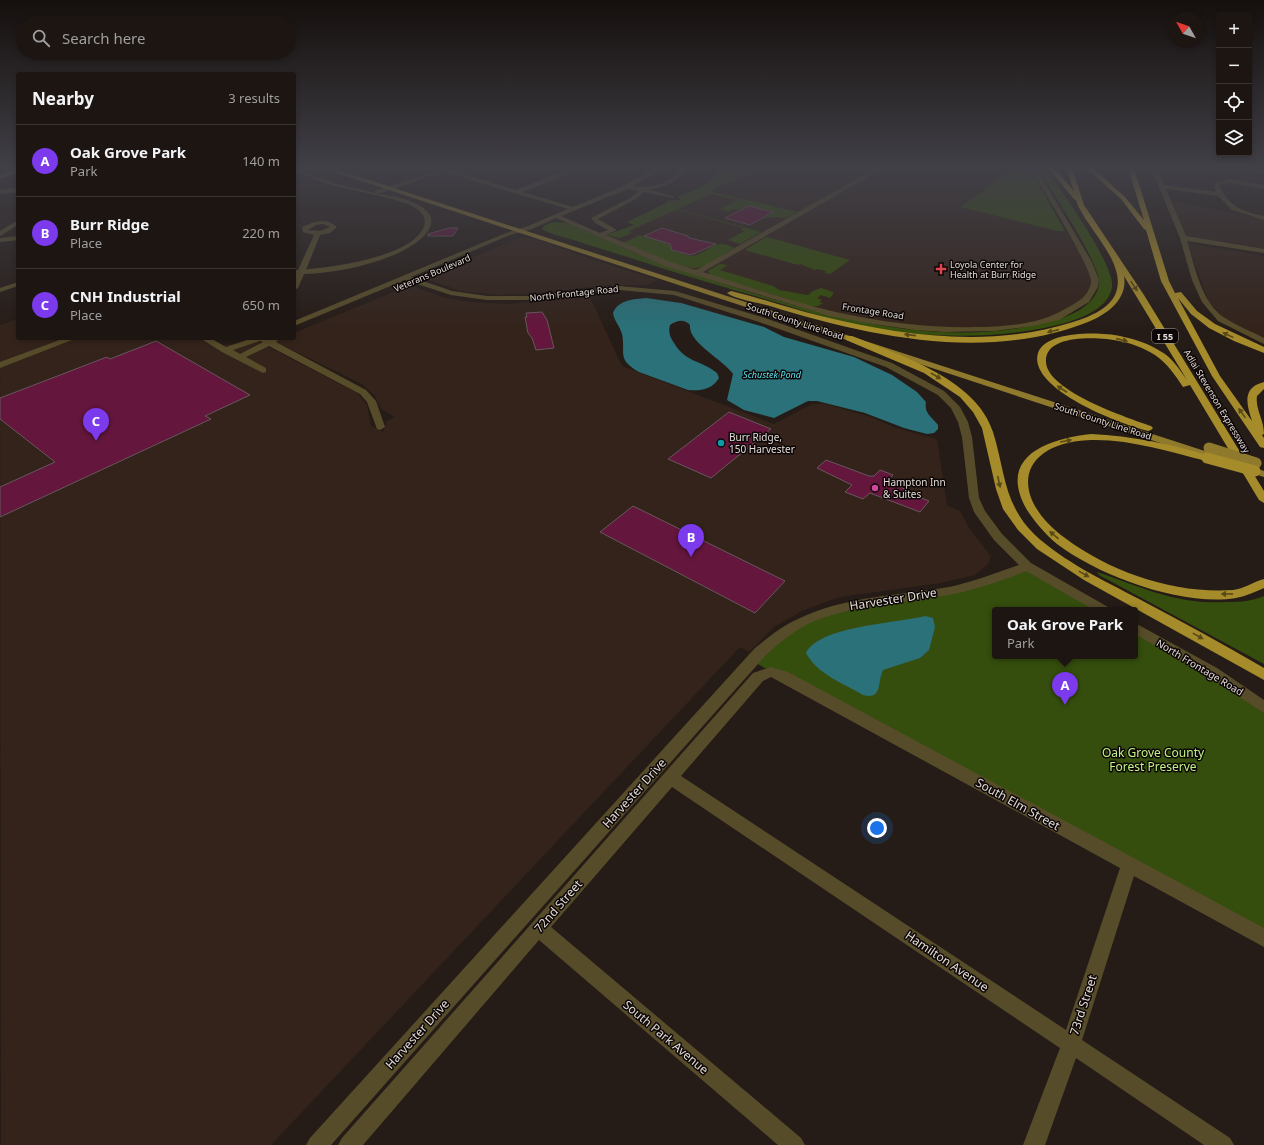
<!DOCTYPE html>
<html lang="en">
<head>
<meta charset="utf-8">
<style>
	:root { --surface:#1c1511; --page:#251e1a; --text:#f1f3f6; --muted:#a09f9f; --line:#3a3431; --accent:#7c3aed }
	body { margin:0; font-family:"Noto Sans",sans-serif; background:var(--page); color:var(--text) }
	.controls { position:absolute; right:12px; top:12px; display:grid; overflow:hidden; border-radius:4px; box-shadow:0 2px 6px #0003 }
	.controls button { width:36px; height:36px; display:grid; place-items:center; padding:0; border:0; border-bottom:1px solid var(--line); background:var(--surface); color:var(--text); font:20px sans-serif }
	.compass { position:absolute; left:1168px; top:12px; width:36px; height:36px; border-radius:50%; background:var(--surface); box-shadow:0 2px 6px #0003; rotate:310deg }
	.you { position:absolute; left:877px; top:828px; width:14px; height:14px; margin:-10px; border:3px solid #fff; border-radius:50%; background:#1a73e8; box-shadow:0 0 0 6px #1a73e833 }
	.badge { display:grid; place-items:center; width:26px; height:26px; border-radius:50%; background:var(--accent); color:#fff; font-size:13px; font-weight:700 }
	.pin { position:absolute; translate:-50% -33px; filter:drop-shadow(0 1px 2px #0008) }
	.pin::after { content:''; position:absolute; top:21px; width:14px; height:12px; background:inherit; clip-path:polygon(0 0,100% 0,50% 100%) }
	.popup { position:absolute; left:992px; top:607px; width:146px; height:52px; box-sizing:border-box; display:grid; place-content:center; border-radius:4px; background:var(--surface); filter:drop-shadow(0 1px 3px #0005); font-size:13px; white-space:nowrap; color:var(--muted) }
	.popup b { font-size:15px; color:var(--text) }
	.popup::after { content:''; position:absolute; left:50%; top:100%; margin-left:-8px; border:8px solid transparent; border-top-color:var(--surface) }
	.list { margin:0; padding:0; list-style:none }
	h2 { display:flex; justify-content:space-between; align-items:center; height:52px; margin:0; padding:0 16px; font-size:17px }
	h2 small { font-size:13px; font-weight:400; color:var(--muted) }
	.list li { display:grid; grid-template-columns:26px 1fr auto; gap:12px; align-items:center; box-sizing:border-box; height:72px; padding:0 16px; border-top:1px solid var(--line) }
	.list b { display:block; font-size:15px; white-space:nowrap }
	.list p { margin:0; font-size:13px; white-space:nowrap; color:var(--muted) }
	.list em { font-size:13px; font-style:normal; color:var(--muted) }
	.icon { flex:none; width:22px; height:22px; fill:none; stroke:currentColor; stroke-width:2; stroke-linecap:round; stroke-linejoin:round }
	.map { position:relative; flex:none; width:1264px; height:1145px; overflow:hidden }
	.search { position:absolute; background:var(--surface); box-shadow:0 2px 6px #0003; left:16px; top:16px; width:280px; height:44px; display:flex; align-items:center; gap:10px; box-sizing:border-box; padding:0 14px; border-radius:22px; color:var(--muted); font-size:15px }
	.panel { position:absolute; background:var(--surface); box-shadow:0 2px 6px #0003; left:16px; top:72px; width:280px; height:268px; border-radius:4px }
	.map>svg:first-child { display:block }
</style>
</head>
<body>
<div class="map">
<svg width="1264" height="1145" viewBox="0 0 1264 1145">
	<rect width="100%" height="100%" fill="#261c17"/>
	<path fill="#33231b" d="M 757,168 L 1031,168 L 1034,173 L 1015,169 L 963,208 L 1067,231 L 1087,266 L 1091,279 L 1089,291 L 1075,306 L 1047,319 L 1010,326 L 962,329 L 888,323 L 814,308 L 659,259 L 610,238 Z
		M 1170,201 L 1264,219 L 1264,250 L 1185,237 Z
		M 519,238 L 530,238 L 540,240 L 579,255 L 658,280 L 647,285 L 610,285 L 525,294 L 499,295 L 460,291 L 430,280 L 429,278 L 434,274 Z
		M 1187,243 L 1264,256 L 1264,339 L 1251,334 L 1225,319 L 1209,302 Z
		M 410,285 L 442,297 L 471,302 L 509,304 L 589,295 L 622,366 L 774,424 L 812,404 L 825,404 L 868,416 L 896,428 L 937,439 L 947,505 L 960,511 L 971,531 L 991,556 L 988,564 L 975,575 L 940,583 L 840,597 L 804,610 L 774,627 L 749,652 L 740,647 L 271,1145 L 1,1145 L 0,325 L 18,319 L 18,338 L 210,338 L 223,345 L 238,344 L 253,339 L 357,393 L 367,405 L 371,426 L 383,432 L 387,421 L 395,417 L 381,409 L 375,396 L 362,384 L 274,341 L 283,338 L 294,338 L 294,333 Z"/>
	<path fill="#354e0d" d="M 719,168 C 730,171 740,169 752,172 L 710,191 L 797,212 L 786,218 L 772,217 L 763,219 L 774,212 L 749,206 L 739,210 L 733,209 L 728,212 L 720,209 L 737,200 L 711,194 L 678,209 L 761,232 L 740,244 L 728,240 L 745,231 L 741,230 L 743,228 L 679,210 L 673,211 L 629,231 L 632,233 L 620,238 L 606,235 L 634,225 L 627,222 L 668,202 L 665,201 L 680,200 L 678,196 L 689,193 L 705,184 L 709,183 L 708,181 L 719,171 L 716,170 Z
		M 1012,168 L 1031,171 L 1065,231 L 1058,231 L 960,207 L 986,190 L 986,188 Z
		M 1037,168 L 1045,168 C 1060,188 1115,265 1112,287 C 1109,308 1082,318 1065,323 C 1005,340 922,339 862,326 C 828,319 795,308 762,298 C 720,286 679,274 637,260 C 615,253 592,246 570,239 C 561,236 549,234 542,229 C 547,221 559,222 567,223 C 594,233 620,247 647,258 C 675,270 706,277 734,287 C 834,319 940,348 1044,323 C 1064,319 1095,308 1099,285 C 1103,267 1049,187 1037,168 Z
		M 640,235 L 677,245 L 671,250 L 691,256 C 708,255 714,236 734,248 C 723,254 708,266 696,268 C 685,270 635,248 623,243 Z
		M 766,237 L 771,238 L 850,260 L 830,274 L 825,273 L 826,271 L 818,269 L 815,270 L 800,264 L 798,265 L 745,250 Z
		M 720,264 L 728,265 L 720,270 L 773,286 L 779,290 L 808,295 L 813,291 L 821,288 L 833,292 L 833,294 L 830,298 L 821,295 L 817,298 L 822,300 L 819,302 L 823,303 L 818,306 L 810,306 L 710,275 L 708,271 Z
		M 1027,566 L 1104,610 L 995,610 L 995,656 L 1135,656 L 1135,628 L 1264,707 L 1264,938 L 752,661 L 806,619 L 950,590 Z
		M 1097,572 C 1144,588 1177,605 1228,602 C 1240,602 1253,601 1264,596 L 1264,664 L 1099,575 Z"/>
	<path fill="#2b7179" d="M 646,298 L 681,303 L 764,327 L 784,337 L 854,357 L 892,375 L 917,392 L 926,402 C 924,414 932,417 938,425 L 938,429 L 934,433 L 927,434 L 904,428 L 865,413 L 817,401 L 808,401 L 774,418 L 744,410 L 727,400 L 733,374 C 723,359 688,343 690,325 C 684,318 676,321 670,325 C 668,332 670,337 674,343 C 686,363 701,360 717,373 L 719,378 C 712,390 700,391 688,390 L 639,372 C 616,359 626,353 622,334 C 620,326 614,321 613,313 C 618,300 634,299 646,298 Z
		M 925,616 L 933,618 L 935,627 L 929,650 L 920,658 L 883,670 C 877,682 883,700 863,695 C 843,683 817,674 806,653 C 819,626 898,623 925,616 Z"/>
	<path fill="#64163c" stroke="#66585d" d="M 749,206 L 773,212 L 750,225 L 725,218 Z
		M 449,228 L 458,228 L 453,236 L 428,236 L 428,234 Z
		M 662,228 L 688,236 L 689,238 L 716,244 L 691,255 L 672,250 L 670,244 L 644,236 Z
		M 542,312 L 547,320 L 554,348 L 536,350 L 532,338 L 528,333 L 525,317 L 527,317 L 526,313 Z
		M 156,341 L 250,395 L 205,416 L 211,419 L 0,517 L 0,487 L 55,462 L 0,419 L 0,398 L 107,357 L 110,359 Z
		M 729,412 L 771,429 L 711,478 L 668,459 Z
		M 826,460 L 869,476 L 874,476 L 880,470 L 893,475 L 887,481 L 909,491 L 908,493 L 929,501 L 920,512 L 870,493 L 863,499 L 845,492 L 852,485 L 817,468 Z
		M 633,506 L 785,581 L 755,613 L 600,532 Z"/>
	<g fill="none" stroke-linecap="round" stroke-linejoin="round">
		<path fill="#574c2a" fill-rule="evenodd" d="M 294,168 L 334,183 L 375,193 L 375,191 L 438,170 L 434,168 L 444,168 L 516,190 L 572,168 L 581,168 L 523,192 L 573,207 L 623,186 L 655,168 L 662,168 L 633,186 C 648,189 674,183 682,168 L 688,168 C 680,182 664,186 650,190 L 673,196 L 673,198 L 644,192 L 636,199 L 598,219 L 617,230 L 606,235 L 671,262 L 696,270 L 876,168 L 884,168 L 703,272 C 747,286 792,302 836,312 C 884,323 931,328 980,327 C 1009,326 1040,324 1065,309 C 1076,303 1089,297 1091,282 C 1092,268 1041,186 1030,168 L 1036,168 L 1092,262 L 1099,280 L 1098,287 L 1089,302 L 1059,320 L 1033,326 L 995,331 L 945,332 L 915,330 L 866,323 L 830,316 L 665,266 L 556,218 L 532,229 L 510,235 L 411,277 L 452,291 L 487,296 L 528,296 L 619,286 L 675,291 L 765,318 L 892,363 L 944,391 L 960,407 L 968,422 L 972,437 L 979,498 L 985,511 L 1002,534 L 1031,563 L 1108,607 L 1110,610 L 1094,610 L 1026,571 C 1001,581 975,590 948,595 C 901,604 850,604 806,625 C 791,633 778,644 765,656 L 331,1145 L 306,1145 L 310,1138 L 755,648 C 769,637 782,626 798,619 C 845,596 898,596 949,587 C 973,582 996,573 1019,565 L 994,540 L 974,512 L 969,498 L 962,437 L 958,422 L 951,408 L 938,395 L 886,367 L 759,322 L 674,295 L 619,290 L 528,300 L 487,300 L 451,295 L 405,280 L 294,326 L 294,321 L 506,233 L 528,226 L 568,209 L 443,172 L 378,194 C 393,196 409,198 422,207 C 450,226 408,250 391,256 C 364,267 333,273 304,274 L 298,288 L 294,290 L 294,280 L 296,274 L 294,274 L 294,270 L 298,270 L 314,235 L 303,232 L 302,227 C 315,221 326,217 337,227 L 330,233 L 320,235 L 306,270 L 308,269 C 335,267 414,256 424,226 C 428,214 416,208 408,204 C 370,191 330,189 294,171 ZM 628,189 L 638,191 L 632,197 L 591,218 L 595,223 L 608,230 L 600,233 L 561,216 ZM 323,224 L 330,227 L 320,231 L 308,230 L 316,225 Z
			M 1151,168 L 1157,168 L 1164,185 L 1216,192 L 1214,183 L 1230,179 L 1264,185 L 1264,189 L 1230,183 L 1219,185 C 1228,206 1243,212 1264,216 L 1264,220 L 1232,210 L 1218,196 L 1166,189 L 1186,236 L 1264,249 L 1264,253 L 1187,241 C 1195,266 1201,303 1225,318 C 1237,326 1251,331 1264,338 L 1264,344 L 1218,321 L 1202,302 L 1192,280 L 1180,238 Z
			M 1239,168 L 1264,170 L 1264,174 L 1242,170 Z
			M 18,188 L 18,192 L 0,194 L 0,190 Z
			M 18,220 L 18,225 L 0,236 L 0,231 Z
			M 18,236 L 18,240 L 0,242 L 0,238 Z
			M 18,282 L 18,286 L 0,292 L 0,288 Z
			M 65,338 L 77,338 L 0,368 L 0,362 Z
			M 200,338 L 210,338 L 226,347 L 253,338 L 277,338 L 278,340 L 276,342 L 366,390 L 376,401 L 385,427 L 380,430 L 377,429 L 367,402 L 360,394 L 269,346 L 246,357 L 266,368 L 266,372 L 263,373 L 222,352 ZM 260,341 L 263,342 L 240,354 L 233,350 Z
			M 1135,623 L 1217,668 L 1264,700 L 1264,713 L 1207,676 L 1135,634 Z
			M 771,667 L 788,672 L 1264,928 L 1264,947 L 1134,876 L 1082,1040 L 1230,1138 L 1234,1145 L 1204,1145 L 1076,1058 L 1045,1145 L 1023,1145 L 1060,1048 L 672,787 L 551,927 L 801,1138 L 805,1145 L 778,1145 L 539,940 L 363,1145 L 338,1145 L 342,1138 L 753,673 ZM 771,677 L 1120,868 L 1066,1030 L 681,776 L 763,681 Z"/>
		<path fill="#8f792c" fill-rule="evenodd" d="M 18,168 L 18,172 L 0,179 L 0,175 Z
			M 322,168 L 332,168 L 1211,453 L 1212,455 L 1211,457 L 1203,457 Z
			M 1255,468 L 1264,471 L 1264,477 L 1251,473 L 1250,471 L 1251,469 Z"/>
		<path fill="#a58b2a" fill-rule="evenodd" d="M 1048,168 L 1054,168 L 1074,191 L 1066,168 L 1072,168 L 1084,205 L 1144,295 L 1264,491 L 1264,503 L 1259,500 L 1190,385 L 1183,387 C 1175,375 1167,363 1155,355 C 1144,348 1131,343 1119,341 C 1101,337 1044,333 1046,362 C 1047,391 1128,418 1151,426 L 1153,428 L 1151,430 L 1148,431 C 1122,425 1027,389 1038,353 C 1046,330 1101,332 1120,336 C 1134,339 1148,343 1160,351 C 1172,357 1179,369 1187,380 L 1124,276 C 1128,299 1108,314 1088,322 C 987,362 871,337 770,306 C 760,303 734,299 727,293 L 731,291 C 761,298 791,309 821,316 C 902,336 992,348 1073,322 C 1089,317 1113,308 1117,289 C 1124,259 1084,226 1076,200 L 1074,199 Z
			M 1086,168 L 1093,168 L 1125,197 L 1144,220 L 1128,168 L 1134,168 L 1169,281 L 1175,293 L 1181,292 L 1197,311 L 1215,324 L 1264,347 L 1264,353 L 1234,341 L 1209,328 L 1191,314 L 1178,298 L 1220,376 L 1252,421 C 1247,405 1241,388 1264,382 L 1264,389 L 1257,396 C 1255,409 1264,420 1264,434 L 1262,435 L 1264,438 L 1264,448 L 1260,447 L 1212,376 L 1161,281 L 1146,230 L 1144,229 L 1121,199 Z
			M 846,336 L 852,336 C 899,355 976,378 993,432 C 1005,470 1003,503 1034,534 C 1064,562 1103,580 1139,599 C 1181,621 1223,644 1264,668 L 1264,680 L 1084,580 L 1037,549 L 1018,530 L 1003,509 L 996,489 L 982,428 L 973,412 L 960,397 L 924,373 L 846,340 Z
			M 1091,434 C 1132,436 1171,444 1211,456 L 1212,458 L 1207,461 C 1169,452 1131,439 1091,440 C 1016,443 1009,497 1065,538 C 1112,573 1175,594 1233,590 C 1244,589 1253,582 1264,579 L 1264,588 C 1255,592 1246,596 1236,598 C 1183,607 1099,576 1057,544 C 1045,534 1035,522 1027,510 C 996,456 1048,439 1091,434 Z"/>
		<path stroke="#8f792c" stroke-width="11" d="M 1209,448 L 1256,463"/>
		<path stroke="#a58b2a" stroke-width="11" d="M 1207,458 L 1255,471"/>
	</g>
	<defs><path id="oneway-solid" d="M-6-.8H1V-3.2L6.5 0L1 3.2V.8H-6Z"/></defs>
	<g fill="#584918">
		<use href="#oneway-solid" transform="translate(1134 286) rotate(56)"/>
		<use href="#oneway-solid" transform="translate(1053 331) rotate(167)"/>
		<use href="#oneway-solid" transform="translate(910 335) rotate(-174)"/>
		<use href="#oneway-solid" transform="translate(1228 335) rotate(-154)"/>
		<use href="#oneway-solid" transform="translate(1122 340) rotate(13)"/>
		<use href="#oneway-solid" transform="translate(936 376) rotate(30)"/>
		<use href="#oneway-solid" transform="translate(1062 389) rotate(-147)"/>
		<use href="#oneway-solid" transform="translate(1242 413) rotate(-125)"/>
		<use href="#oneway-solid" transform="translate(1066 441) rotate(-10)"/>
		<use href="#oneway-solid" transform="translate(999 482) rotate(78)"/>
		<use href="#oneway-solid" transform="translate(1054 535) rotate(-139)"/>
		<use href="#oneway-solid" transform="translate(1084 574) rotate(29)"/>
		<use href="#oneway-solid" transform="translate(1227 594) rotate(179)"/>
		<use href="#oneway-solid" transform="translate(1198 636) rotate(29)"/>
	</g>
	<linearGradient id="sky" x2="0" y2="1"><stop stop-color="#150f0d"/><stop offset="0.51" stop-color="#414047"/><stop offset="1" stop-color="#414047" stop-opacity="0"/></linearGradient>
	<rect width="1264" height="329" fill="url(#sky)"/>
	<path fill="#e0444e" stroke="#0c0706" stroke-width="1.5" d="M939 263h4v4h4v4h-4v4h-4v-4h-4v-4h4z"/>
	<circle fill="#0f9aa8" stroke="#0c0706" stroke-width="1.5" cx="721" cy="443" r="4"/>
	<circle fill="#d1479c" stroke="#0c0706" stroke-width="1.5" cx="875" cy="488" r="4"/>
	<g text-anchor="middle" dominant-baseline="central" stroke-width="3" stroke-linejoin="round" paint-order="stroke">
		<g font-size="9" fill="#e2dbd7" stroke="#0c0706" text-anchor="start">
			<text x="950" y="264">Loyola Center for<tspan x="950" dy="10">Health at Burr Ridge</tspan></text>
		</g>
		<g font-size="9" fill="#e2dbd7" stroke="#0c0706">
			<text transform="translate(432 273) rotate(-23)">Veterans Boulevard</text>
			<text transform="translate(574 293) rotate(-6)">North Frontage Road</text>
			<text transform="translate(873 311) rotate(9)">Frontage Road</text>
			<text transform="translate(795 321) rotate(18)">South County Line Road</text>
			<text transform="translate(1217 401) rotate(59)">Adlai Stevenson Expressway</text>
			<text transform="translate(1103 421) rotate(18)">South County Line Road</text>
		</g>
		<rect fill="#0c0706" stroke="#a29b98" stroke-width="1" x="1152" y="329" width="26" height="14" rx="3"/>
		<g font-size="9" font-weight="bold" fill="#e2dbd7">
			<text x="1165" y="336">I 55</text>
		</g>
		<g font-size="9" font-style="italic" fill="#5ce1f1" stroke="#0c0706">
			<text x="772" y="374">Schustek Pond</text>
		</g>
		<g font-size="10" fill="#e2dbd7" stroke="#0c0706" text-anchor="start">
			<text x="729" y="437">Burr Ridge,<tspan x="729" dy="12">150 Harvester</tspan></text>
			<text x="883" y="482">Hampton Inn<tspan x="883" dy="12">&amp; Suites</tspan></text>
		</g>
		<g font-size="10" fill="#e2dbd7" stroke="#0c0706">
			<text transform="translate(1200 667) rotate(31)">North Frontage Road</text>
		</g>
		<g font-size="12" fill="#e2dbd7" stroke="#0c0706">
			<text transform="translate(893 599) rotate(-9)">Harvester Drive</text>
			<text transform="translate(634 793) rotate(-48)">Harvester Drive</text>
			<text transform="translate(1018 804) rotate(29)">South Elm Street</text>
			<text transform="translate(558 906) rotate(-49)">72nd Street</text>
			<text transform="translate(947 961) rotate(34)">Hamilton Avenue</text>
			<text transform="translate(1083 1005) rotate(-72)">73rd Street</text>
			<text transform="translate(417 1034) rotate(-48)">Harvester Drive</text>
			<text transform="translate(666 1037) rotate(40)">South Park Avenue</text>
		</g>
		<g font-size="12" fill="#c2f285" stroke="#0c0706">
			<text x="1153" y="752">Oak Grove County<tspan x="1153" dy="14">Forest Preserve</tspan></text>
		</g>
	</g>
</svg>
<div class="controls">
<button>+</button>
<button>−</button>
<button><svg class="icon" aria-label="locate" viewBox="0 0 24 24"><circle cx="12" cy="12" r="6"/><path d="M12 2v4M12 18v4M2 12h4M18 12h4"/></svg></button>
<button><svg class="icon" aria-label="layers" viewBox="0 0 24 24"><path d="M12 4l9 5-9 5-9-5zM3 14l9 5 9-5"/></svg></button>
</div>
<svg class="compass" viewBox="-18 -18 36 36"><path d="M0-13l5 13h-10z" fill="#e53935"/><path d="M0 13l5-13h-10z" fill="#a09f9f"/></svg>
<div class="you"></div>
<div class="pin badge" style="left:1065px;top:705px">A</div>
<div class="popup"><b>Oak Grove Park</b>Park</div>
<div class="pin badge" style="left:691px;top:557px">B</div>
<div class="pin badge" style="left:96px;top:441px">C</div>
<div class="search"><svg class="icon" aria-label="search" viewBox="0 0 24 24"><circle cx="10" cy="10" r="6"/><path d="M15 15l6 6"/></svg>Search here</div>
<section class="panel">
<h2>Nearby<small>3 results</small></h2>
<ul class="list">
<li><span class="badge">A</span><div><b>Oak Grove Park</b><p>Park</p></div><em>140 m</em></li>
<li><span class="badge">B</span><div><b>Burr Ridge</b><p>Place</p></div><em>220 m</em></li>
<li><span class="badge">C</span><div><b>CNH Industrial</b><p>Place</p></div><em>650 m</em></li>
</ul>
</section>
</div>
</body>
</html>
